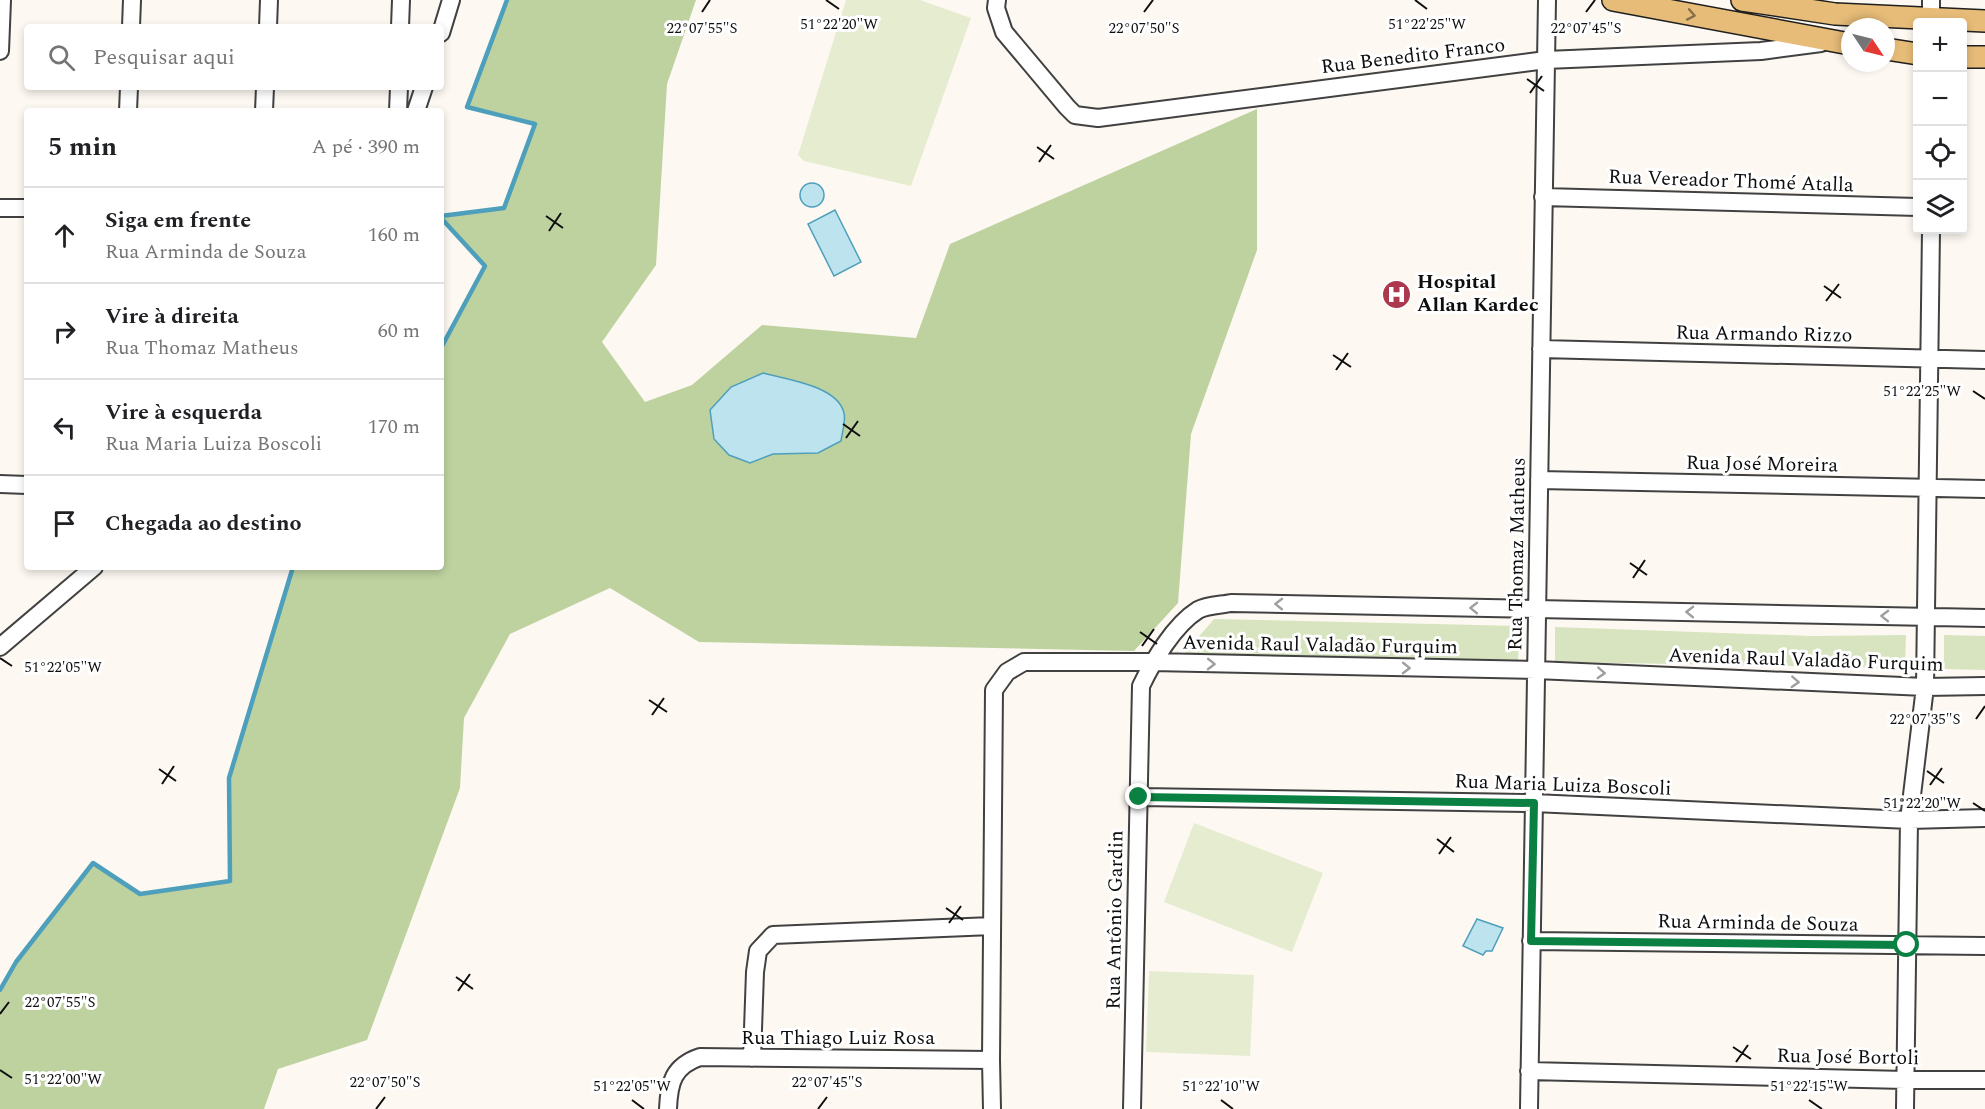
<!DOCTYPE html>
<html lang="pt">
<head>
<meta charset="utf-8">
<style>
	:root { --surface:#fff; --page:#f2f2f2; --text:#202124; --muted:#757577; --line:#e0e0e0 }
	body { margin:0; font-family:Spectral,serif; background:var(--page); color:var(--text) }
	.controls { position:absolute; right:18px; top:18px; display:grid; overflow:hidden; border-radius:6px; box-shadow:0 3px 9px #0003 }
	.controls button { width:54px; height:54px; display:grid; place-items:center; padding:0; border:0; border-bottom:2px solid var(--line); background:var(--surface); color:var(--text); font:30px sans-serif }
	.compass { position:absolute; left:1841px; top:18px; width:54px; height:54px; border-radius:50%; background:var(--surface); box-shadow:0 3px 9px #0003; rotate:125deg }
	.stop { position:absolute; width:18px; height:18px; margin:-14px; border:4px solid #0b8043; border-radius:50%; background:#fff }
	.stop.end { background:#0b8043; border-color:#fff; box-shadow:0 2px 6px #0008 }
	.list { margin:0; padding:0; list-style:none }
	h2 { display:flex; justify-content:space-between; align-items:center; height:78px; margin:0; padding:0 24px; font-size:26px }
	h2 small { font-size:20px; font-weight:400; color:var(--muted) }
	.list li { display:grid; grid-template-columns:39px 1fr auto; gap:18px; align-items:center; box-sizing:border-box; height:96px; padding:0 24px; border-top:2px solid var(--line) }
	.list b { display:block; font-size:22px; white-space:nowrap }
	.list p { margin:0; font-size:20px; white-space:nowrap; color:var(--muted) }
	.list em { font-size:20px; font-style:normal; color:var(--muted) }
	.icon { flex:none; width:33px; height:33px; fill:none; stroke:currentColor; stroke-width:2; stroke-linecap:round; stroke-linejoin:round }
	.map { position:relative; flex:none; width:1985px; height:1109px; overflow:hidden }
	.search { position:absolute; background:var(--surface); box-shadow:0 3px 9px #0003; left:24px; top:24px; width:420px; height:66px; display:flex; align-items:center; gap:15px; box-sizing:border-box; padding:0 21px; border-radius:6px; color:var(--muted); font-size:22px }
	.panel { position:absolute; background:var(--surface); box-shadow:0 3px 9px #0003; left:24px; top:108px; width:420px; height:462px; border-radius:6px }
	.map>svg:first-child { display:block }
</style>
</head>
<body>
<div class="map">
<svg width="1985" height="1109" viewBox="0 0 1985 1109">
	<rect width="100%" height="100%" fill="#fdf9f2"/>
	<path fill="#d7e4bf" d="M 1214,619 L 1520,626 L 1518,661 L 1183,655 Z
		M 1555,627 L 1811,636 L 1906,635 L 1905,668 L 1555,662 Z
		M 1944,635 L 1985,636 L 1985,670 L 1944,669 Z"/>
	<path fill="#bed2a0" d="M 507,0 L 696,0 L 667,84 L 656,265 L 602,342 L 645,402 L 692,385 L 762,325 L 916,338 L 950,244 L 1257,109 L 1257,250 L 1191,434 L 1178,603 L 1134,651 L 699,642 L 610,588 L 510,634 L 464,718 L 460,788 L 367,1040 L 278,1069 L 264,1109 L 0,1109 L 0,990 L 16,962 L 93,863 L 140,894 L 230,880 L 229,778 L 293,567 L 441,567 L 441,348 L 485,266 L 441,216 L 504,208 L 535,125 L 467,107 Z"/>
	<path fill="#e6ecd0" d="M 846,0 L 920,0 L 971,18 L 911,186 L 804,161 L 798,155 Z
		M 1194,823 L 1323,873 L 1292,952 L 1164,902 Z
		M 1149,971 L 1254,975 L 1250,1056 L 1146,1052 Z"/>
	<path fill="#bce3ee" stroke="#4d9fbc" stroke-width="1.5" d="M800 195a12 12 0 1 1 24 0a12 12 0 1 1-24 0Z
		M 835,210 L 861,262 L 834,276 L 808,224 Z
		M 763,373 C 786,379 838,386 844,413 C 846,421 842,433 841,441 L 818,453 L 773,454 L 750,463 L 729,455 L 714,439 L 710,410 L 731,387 Z
		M 1477,919 L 1503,928 L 1492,951 L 1486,951 L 1483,955 L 1463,946 Z"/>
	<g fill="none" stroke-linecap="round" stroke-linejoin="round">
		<path stroke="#4d9fbc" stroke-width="4.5" d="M 441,216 L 504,208 L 535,124 L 467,107 L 507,0
			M 441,218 L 485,266 L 441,348
			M 0,990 L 16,962 L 93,863 L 140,894 L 230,881 L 229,778 L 293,567"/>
		<defs>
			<path id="minor" d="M 997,0 L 996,8 L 1004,32 L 1067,107 L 1075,115 L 1098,118 L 1546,60 L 1761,51 L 1821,43
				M 1931,22 L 1931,0
				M 131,27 L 132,0
				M 268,27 L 269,0
				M 400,27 L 401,0
				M 441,33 L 451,0
				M 0,51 L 2,0
				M 128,111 L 129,87
				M 264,111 L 265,87
				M 398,111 L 399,87
				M 416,111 L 424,87
				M 1543,197 L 1918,207
				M 0,208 L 27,208
				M 1541,349 L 1985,360
				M 1539,480 L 1985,489
				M 0,484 L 27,485
				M 0,647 L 94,567
				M 1139,797 L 1534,803 L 1909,820 L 1985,818
				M 1531,941 L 1985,946
				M 752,1058 L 755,972 L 758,951 L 773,935 L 992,926
				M 1529,1071 L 1905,1080 L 1985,1080
				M 668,1109 C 669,1083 673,1066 700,1057 L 991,1060
				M 992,1109 L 991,1060 L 994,690 L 1007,672 L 1024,662 L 1152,662 L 1536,670 L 1925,687 L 1985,686
				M 1132,1109 L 1141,686 C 1153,661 1174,625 1198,610 C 1207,605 1221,605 1231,603 L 1985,618
				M 1529,1109 L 1547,0
				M 1905,1109 L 1909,820 L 1925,687 L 1931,230"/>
			<path id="major" d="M 1613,0 L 1850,44
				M 1742,0 L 1835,14 L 1985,21
				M 1886,49 L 1918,54
				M 1962,57 L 1985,57"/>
		</defs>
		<use href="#minor" stroke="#414141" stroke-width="20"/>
		<use href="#major" stroke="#1f1f1f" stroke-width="24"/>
		<use href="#minor" stroke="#fff" stroke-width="16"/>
		<use href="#major" stroke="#e7bc78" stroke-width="21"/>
	</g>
	<defs><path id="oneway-chevron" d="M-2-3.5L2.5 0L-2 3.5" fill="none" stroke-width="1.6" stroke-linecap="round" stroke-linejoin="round" transform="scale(1.5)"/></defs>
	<use stroke="#856e48" href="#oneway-chevron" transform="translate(1691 15) rotate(11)"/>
	<g stroke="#9f9f9f">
		<use href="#oneway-chevron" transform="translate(1279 604) rotate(-179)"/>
		<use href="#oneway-chevron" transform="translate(1474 608) rotate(-179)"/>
		<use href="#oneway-chevron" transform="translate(1690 612) rotate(-179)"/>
		<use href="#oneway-chevron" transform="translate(1885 616) rotate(-179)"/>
		<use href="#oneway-chevron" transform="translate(1211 664) rotate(1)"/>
		<use href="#oneway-chevron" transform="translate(1406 668) rotate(1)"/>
		<use href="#oneway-chevron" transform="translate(1601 673) rotate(3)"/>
		<use href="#oneway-chevron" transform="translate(1795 682) rotate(3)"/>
	</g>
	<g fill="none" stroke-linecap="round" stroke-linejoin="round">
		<path stroke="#0b8043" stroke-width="8" d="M 1139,797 L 1534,803 L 1531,941 L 1907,945"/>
	</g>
	<path fill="none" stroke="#0e0e0e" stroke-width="2" d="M 826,0 L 839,9M 1415,0 L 1427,9M 702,12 L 710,0M 1144,12 L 1153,0M 1586,12 L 1595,0M 1527,79 L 1544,91M 1530,93 L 1542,76M 1037,147 L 1054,159M 1039,162 L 1051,145M 546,216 L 563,228M 549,231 L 561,213M 1824,286 L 1841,298M 1826,301 L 1839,284M 1333,355 L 1351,367M 1336,370 L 1348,353M 1973,391 L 1985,399M 843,424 L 860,436M 846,438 L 858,421M 1630,563 L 1647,575M 1633,578 L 1645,560M 1140,632 L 1157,644M 1142,646 L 1154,629M 0,658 L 12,666M 649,700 L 667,712M 652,715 L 664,698M 1976,719 L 1985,706M 159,769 L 176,781M 1927,771 L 1944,783M 162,784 L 174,766M 1930,785 L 1942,768M 1973,803 L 1985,811M 1437,839 L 1454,852M 1439,854 L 1451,837M 946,908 L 963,920M 949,923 L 961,906M 456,977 L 473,989M 458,991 L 470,974M 0,1014 L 9,1002M 1733,1047 L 1751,1059M 1736,1062 L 1748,1045M 0,1070 L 12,1078M 632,1100 L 644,1109M 1221,1100 L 1233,1109M 1809,1100 L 1822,1109M 376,1109 L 385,1097M 818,1109 L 827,1097"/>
	<defs>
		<symbol id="hospital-disc" viewBox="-11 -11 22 22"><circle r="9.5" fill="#ac384e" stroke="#fff"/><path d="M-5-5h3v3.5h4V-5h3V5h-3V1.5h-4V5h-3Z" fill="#fff"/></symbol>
	</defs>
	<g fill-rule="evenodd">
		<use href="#hospital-disc" x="1380" y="278" width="33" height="33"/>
	</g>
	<g text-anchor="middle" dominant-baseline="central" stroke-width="6" stroke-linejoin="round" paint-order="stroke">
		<g font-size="20" fill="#0e0e0e" stroke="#fff">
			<text transform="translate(1413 56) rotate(-7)">Rua Benedito Franco</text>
			<text transform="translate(1731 181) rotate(2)">Rua Vereador Thomé Atalla</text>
			<text transform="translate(1764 334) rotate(1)">Rua Armando Rizzo</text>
			<text transform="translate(1762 464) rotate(1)">Rua José Moreira</text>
			<text transform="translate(1517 554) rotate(-89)">Rua Thomaz Matheus</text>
			<text transform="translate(1320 645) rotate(1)">Avenida Raul Valadão Furquim</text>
			<text transform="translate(1806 660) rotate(2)">Avenida Raul Valadão Furquim</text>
			<text transform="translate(1563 785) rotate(2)">Rua Maria Luiza Boscoli</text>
			<text transform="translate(1115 920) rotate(-89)">Rua Antônio Gardin</text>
			<text transform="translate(1758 923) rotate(1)">Rua Arminda de Souza</text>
			<text x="838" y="1038">Rua Thiago Luiz Rosa</text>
			<text transform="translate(1848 1057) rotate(1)">Rua José Bortoli</text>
		</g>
		<g font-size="20" font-weight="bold" fill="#0e0e0e" stroke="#fff" text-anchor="start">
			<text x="1417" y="282">Hospital<tspan x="1417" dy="23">Allan Kardec</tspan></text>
		</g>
	</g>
	<g font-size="15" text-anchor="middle" fill="#0e0e0e" stroke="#fff" stroke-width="6" stroke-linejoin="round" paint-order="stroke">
		<text x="839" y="29">51°22'20"W</text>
		<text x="1427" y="29">51°22'25"W</text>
		<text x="702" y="33">22°07'55"S</text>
		<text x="1144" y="33">22°07'50"S</text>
		<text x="1586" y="33">22°07'45"S</text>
		<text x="1922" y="396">51°22'25"W</text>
		<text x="63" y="672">51°22'05"W</text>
		<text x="1925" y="724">22°07'35"S</text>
		<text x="1922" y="808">51°22'20"W</text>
		<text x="60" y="1007">22°07'55"S</text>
		<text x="63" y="1084">51°22'00"W</text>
		<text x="385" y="1087">22°07'50"S</text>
		<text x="827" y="1087">22°07'45"S</text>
		<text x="632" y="1091">51°22'05"W</text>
		<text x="1221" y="1091">51°22'10"W</text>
		<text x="1809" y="1091">51°22'15"W</text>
	</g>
</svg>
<div class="controls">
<button>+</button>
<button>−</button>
<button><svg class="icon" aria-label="locate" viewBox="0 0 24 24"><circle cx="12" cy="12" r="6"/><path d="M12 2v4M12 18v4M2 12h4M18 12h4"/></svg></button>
<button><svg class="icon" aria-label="layers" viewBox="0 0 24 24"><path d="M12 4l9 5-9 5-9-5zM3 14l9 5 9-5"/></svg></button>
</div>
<svg class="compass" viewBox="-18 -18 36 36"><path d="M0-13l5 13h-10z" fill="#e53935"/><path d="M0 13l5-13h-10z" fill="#757577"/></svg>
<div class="stop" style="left:1907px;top:945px"></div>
<div class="stop end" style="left:1139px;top:797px"></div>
<div class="search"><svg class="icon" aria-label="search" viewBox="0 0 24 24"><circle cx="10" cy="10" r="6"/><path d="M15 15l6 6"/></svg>Pesquisar aqui</div>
<section class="panel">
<h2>5 min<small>A pé · 390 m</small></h2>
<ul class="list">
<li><svg class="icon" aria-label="ahead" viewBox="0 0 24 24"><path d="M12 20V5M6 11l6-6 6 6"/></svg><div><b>Siga em frente</b><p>Rua Arminda de Souza</p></div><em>160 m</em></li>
<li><svg class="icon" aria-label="right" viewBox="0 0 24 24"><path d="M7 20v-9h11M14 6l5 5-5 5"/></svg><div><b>Vire à direita</b><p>Rua Thomaz Matheus</p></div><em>60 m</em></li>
<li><svg class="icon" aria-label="left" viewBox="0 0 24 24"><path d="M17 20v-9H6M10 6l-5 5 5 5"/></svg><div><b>Vire à esquerda</b><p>Rua Maria Luiza Boscoli</p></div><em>170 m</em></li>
<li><svg class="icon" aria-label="arrive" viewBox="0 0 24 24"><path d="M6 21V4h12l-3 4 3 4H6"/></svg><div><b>Chegada ao destino</b></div></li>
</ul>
</section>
</div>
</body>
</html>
